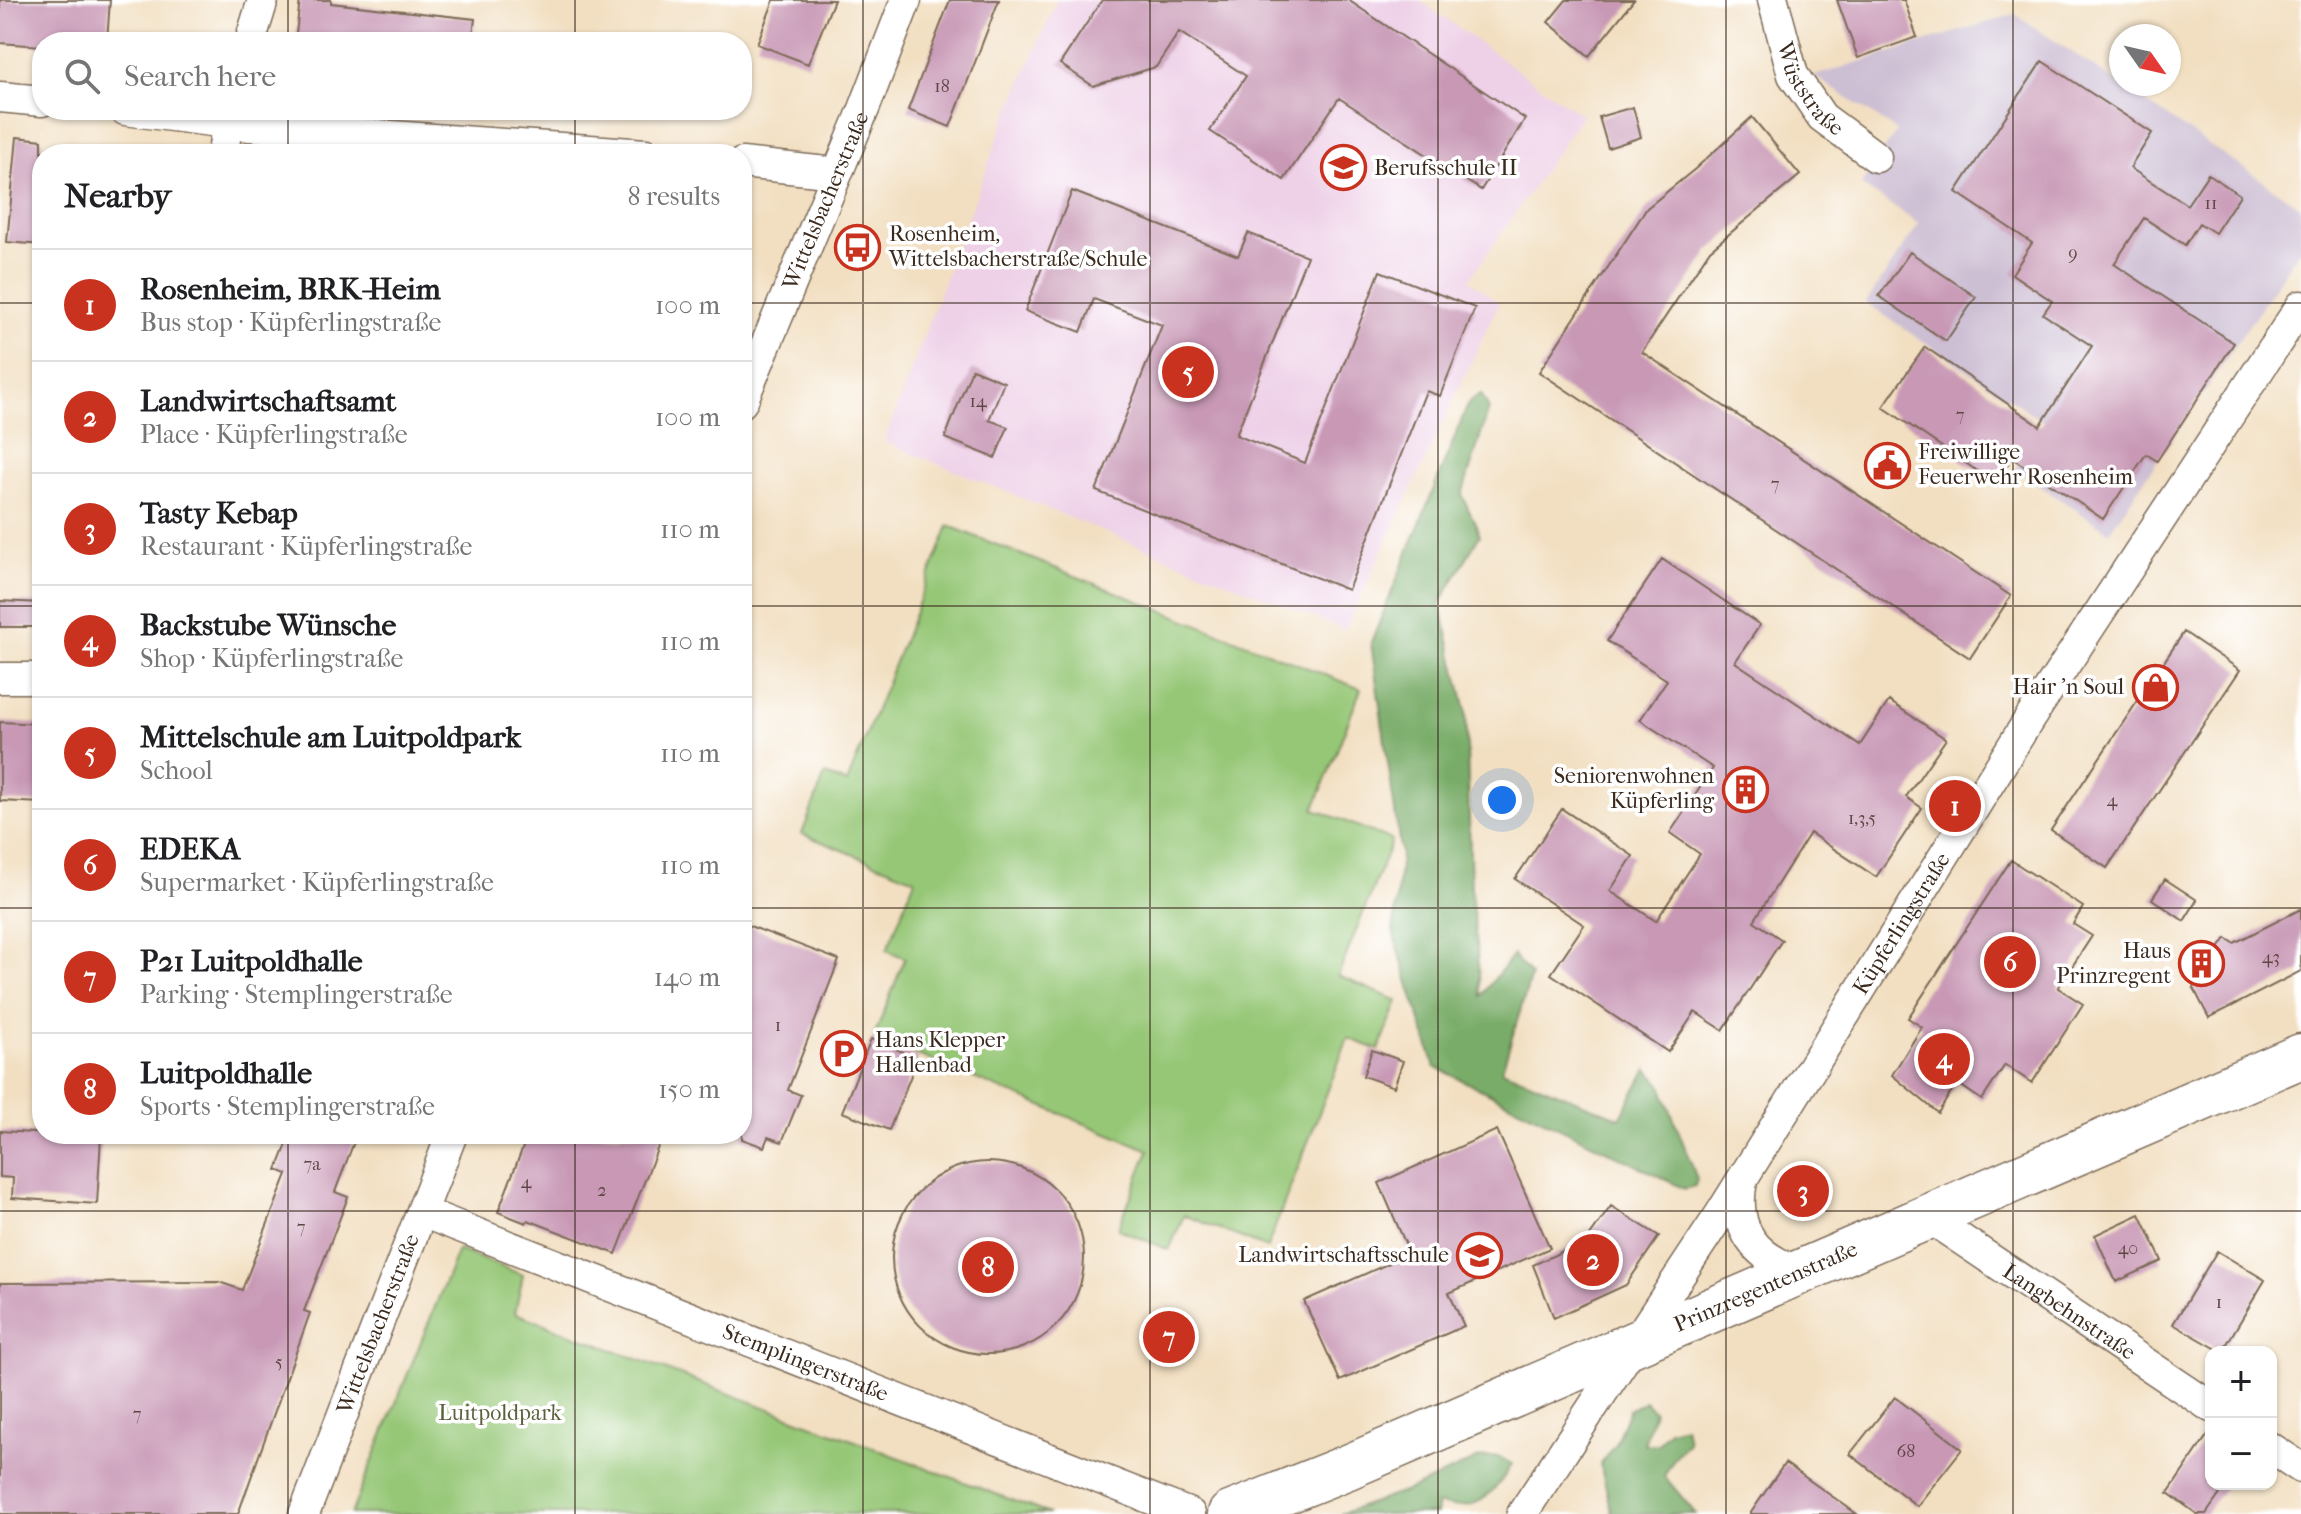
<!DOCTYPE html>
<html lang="en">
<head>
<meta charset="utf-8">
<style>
	:root { --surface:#fff; --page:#f6f6f6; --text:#202124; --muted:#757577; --line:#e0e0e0; --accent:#c8321e }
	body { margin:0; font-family:"IM FELL French Canon",serif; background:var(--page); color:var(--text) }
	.controls { position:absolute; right:24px; bottom:24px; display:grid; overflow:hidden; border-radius:16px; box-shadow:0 2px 6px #0004 }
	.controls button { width:72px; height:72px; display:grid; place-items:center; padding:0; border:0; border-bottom:2px solid var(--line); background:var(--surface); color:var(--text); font:40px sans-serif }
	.compass { position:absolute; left:2109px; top:24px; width:72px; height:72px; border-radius:50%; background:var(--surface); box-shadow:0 2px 6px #0004; rotate:124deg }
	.you { position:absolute; left:1502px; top:800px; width:28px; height:28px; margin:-20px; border:6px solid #fff; border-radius:50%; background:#1a73e8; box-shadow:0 0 0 12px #1a73e833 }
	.badge { display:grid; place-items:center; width:52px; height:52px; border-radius:50%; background:var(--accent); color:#fff; font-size:26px; font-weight:700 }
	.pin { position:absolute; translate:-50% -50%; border:4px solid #fff; box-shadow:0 2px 8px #0006 }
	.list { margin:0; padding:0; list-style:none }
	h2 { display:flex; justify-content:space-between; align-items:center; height:104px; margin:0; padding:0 32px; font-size:34px }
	h2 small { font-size:26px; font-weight:400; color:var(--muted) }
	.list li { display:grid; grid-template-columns:52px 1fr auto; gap:24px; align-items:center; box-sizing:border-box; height:112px; padding:0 32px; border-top:2px solid var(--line) }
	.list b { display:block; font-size:30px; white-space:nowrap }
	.list p { margin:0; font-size:26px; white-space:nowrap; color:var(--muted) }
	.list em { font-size:26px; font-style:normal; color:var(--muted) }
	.icon { flex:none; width:44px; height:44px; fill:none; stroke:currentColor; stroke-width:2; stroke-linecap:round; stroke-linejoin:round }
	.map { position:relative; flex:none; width:2301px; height:1514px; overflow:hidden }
	.search { position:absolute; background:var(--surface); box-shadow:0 2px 6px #0004; left:32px; top:32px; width:720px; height:88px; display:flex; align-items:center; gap:20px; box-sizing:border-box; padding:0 28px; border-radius:32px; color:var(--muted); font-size:30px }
	.panel { position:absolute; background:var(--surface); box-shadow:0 2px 6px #0004; left:32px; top:144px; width:720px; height:1000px; border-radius:32px }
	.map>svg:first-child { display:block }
</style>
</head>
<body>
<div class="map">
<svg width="2301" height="1514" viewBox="0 0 2301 1514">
	<rect width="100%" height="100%" fill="#fff"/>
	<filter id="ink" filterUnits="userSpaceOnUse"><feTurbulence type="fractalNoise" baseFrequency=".0125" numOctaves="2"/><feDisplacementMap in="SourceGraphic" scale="16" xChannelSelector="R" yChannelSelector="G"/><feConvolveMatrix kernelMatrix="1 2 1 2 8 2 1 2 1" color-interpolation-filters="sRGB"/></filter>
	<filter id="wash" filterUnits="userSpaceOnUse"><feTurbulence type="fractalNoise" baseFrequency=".006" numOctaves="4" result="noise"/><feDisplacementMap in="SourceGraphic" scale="32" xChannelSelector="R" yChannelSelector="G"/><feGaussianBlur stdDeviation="1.8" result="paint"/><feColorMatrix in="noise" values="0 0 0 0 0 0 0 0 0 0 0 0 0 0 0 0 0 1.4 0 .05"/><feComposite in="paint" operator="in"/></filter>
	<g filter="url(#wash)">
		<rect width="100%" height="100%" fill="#f2dfc1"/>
		<path fill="#eed0e7" d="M 1057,0 L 1419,0 L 1582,116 L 1469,280 L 1499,303 L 1345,630 L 884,442 L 1001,130 Z"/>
		<path fill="#ccbed3" d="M 2015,14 L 2301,207 L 2301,248 L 2109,532 L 2015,469 L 2046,423 L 1866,303 L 1919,224 L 1861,185 L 1897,131 L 1814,76 Z"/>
		<path fill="#96c777" stroke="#68784a" stroke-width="2" d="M 949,526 L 1361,689 L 1314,809 L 1392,840 L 1338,976 L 1398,1001 L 1379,1050 L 1348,1038 L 1267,1248 L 1184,1215 L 1169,1250 L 1118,1229 L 1149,1150 L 874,1037 L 905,958 L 887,950 L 915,879 L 802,834 L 825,775 L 847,783 Z
			M 458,1250 L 523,1275 L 515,1313 L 1049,1514 L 351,1514 Z"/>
		<path fill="#78ac68" stroke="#5a6b43" stroke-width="2" d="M 1481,394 L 1489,409 L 1462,495 L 1480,535 L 1440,604 L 1466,710 L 1471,889 L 1481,996 L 1513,955 L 1531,976 L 1502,1070 L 1620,1118 L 1647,1069 L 1660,1083 L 1697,1179 L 1695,1186 L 1685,1189 L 1435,1067 L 1393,932 L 1401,854 L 1371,643 L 1469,402 Z
			M 1645,1401 L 1654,1411 L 1644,1445 L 1658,1444 L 1669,1430 L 1685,1426 L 1688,1442 L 1674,1458 L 1664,1476 L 1696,1514 L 1610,1514 L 1612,1512 L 1600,1464 L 1615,1444 L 1629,1410 Z
			M 1498,1456 L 1512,1464 C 1494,1495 1476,1514 1438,1504 L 1436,1514 L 1340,1514 L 1415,1488 L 1479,1458 Z"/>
		<g id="blocks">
			<path fill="#c898b5" d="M 0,0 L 110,0 L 107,42 L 42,42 L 42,46 L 0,43 Z
				M 300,0 L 331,0 L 331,3 L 475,19 L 472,42 L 295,42 Z
				M 774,0 L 834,0 L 808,64 L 757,44 Z
				M 950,0 L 999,0 L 950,127 L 908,110 Z
				M 1102,0 L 1348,0 L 1525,119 L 1481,190 L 1339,98 L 1284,180 L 1210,131 L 1246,76 L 1179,32 L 1156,67 L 1093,86 L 1060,64 Z
				M 1566,0 L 1634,0 L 1589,56 L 1548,22 Z
				M 1837,0 L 1904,0 L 1917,37 L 1858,58 Z
				M 2042,61 L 2152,133 L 2130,168 L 2187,205 L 2208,174 L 2240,195 L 2215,233 L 2199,223 L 2185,245 L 2144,218 L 2114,264 L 2234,343 L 2157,461 L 2146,454 L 2103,519 L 2012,458 L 1995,483 L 1883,407 L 1925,347 L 2040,426 L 2092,346 L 2043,314 L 2052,301 L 2012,274 L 2032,243 L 1956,192 Z
				M 1633,107 L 1641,137 L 1608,148 L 1599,117 Z
				M 1752,117 L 1800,175 L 1710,250 L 1642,352 L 2011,596 L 1970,658 L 1539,372 L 1647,208 L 1695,169 Z
				M 17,137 L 42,140 L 42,245 L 7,242 Z
				M 1072,191 L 1238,256 L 1248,233 L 1307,256 L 1236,435 L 1305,463 L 1380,271 L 1475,308 L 1440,396 L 1426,391 L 1348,590 L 1096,491 L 1162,325 L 1094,299 L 1081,332 L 1025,311 Z
				M 1910,252 L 1976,297 L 1946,341 L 1879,296 Z
				M 972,369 L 1004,382 L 989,420 L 1008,427 L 995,458 L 945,438 Z
				M 1662,559 L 1760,625 L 1735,662 L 1860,745 L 1889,701 L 1946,739 L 1906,797 L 1922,808 L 1876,877 L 1810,833 L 1754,921 L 1782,940 L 1723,1030 L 1695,1012 L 1668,1052 L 1551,974 L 1584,925 L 1515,879 L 1562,809 L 1633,856 L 1610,891 L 1656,921 L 1700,854 L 1670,833 L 1713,768 L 1640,720 L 1667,680 L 1607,641 Z
				M 0,601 L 42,603 L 42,627 L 0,627 Z
				M 2184,632 L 2240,670 L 2107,868 L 2051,830 Z
				M 0,722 L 42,724 L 42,803 L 0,801 Z
				M 2011,860 L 2083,907 L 2073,924 L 2092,936 L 2058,988 L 2083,1004 L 2032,1083 L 2005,1065 L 1982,1100 L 1957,1083 L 1938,1113 L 1892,1075 L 1922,1027 L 1908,1018 Z
				M 2165,879 L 2197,900 L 2184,921 L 2152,899 Z
				M 2301,909 L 2301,971 L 2209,1018 L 2193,987 L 2226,938 L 2234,943 Z
				M 742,923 L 839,960 L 788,1090 L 801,1095 L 782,1142 L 768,1137 L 764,1147 L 742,1139 Z
				M 871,1039 L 918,1058 L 889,1130 L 842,1112 Z
				M 1372,1050 L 1403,1061 L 1394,1087 L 1363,1076 Z
				M 1497,1130 L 1550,1248 L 1449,1293 L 1464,1326 L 1340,1381 L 1304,1301 L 1410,1254 L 1379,1183 Z
				M 0,1131 L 101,1137 L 97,1204 L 12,1198 L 13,1178 L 0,1177 Z
				M 291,1134 L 357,1134 L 335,1192 L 348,1197 L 304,1311 L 310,1313 L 238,1514 L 0,1514 L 0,1283 L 219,1282 L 242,1290 L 287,1174 L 277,1170 Z
				M 528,1134 L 663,1134 L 616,1254 L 528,1220 L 526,1223 L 498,1212 Z
				M892 1258a96 96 0 1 1 192 0a96 96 0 1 1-192 0Z
				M 1611,1206 L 1659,1236 L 1626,1285 L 1554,1318 L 1533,1265 L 1587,1240 Z
				M 2140,1214 L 2162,1261 L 2116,1282 L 2095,1235 Z
				M 2217,1251 L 2265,1280 L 2222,1352 L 2173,1324 Z
				M 1895,1397 L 1962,1449 L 1917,1506 L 1850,1454 Z
				M 2211,1430 L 2211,1484 L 2227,1484 L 2206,1514 L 2197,1514 L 2168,1493 Z
				M 1785,1463 L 1857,1514 L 1750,1514 Z"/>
		</g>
	</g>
	<g filter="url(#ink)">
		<use href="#blocks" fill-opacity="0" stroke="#7b6957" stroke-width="2"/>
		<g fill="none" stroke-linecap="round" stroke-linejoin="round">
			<defs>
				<g id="street">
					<path id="s1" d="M 1773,0 L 1793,75 L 1822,117 L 1876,157"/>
					<path d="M 250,42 L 263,0"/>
					<path d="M 0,97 L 42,101"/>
					<path d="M 125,110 L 250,126 L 646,154"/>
					<path d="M 223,154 L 229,110"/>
					<path d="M 742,163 L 836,173"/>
					<path id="s2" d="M 742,402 L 864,109 L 906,0"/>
					<path d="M 0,678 L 42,678"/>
					<path d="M 1742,1181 C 1732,1230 1756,1259 1802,1272"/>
					<path id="s3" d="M 422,1212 L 1190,1514"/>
					<path id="s4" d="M 1928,1217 L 2211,1407"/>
					<path d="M 2271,1448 L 2301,1468"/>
					<path id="s5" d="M 304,1514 L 452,1134"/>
					<path id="s6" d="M 1522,1514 L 1721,1213 L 2030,718 L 2301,306"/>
				</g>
				<g id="secondary">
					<path id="s7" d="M 1230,1514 L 1348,1467 L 2301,1056"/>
				</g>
			</defs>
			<use href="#street" stroke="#7b6957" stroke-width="33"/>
			<use href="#secondary" stroke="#7b6957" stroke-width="47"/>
			<use href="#street" stroke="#fff" stroke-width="30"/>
			<use href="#secondary" stroke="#fff" stroke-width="44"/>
		</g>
	</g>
	<path fill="none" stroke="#3b2a1e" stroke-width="2" stroke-opacity="0.55" d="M 288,0 L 288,42M 575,0 L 575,42M 863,0 L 863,1514M 1150,0 L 1150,1514M 1438,0 L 1438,1514M 1726,0 L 1726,1514M 2013,0 L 2013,1514M 288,110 L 288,154M 575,110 L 575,154M 0,303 L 42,303M 742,303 L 2301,303M 0,606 L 42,606M 742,606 L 2301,606M 0,908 L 42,908M 742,908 L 2301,908M 288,1134 L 288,1514M 575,1134 L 575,1514M 0,1211 L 2301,1211"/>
	<defs>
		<symbol id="school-ring" viewBox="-11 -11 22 22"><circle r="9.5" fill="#fff" stroke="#c8321e" stroke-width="1.5"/><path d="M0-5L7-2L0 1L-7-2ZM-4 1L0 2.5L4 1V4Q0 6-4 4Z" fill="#c8321e"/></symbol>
		<symbol id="bus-ring" viewBox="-11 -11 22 22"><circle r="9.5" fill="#fff" stroke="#c8321e" stroke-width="1.5"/><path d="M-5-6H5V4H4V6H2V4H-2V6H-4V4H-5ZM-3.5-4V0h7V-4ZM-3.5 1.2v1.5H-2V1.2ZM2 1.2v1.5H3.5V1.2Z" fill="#c8321e"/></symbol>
		<symbol id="civic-ring" viewBox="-11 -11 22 22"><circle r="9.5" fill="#fff" stroke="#c8321e" stroke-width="1.5"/><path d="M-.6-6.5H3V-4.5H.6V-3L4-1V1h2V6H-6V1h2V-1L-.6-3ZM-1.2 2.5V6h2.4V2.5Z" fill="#c8321e"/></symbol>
		<symbol id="shop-ring" viewBox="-11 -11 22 22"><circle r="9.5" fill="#fff" stroke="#c8321e" stroke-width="1.5"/><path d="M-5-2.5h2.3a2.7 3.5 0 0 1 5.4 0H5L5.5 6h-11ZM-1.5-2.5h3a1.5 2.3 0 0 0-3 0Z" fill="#c8321e"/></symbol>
		<symbol id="building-ring" viewBox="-11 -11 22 22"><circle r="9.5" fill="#fff" stroke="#c8321e" stroke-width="1.5"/><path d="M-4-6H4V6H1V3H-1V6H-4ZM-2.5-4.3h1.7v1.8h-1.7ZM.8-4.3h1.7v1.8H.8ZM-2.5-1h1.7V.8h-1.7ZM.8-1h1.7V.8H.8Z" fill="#c8321e"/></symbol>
		<symbol id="parking-ring" viewBox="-11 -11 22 22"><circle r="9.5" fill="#fff" stroke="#c8321e" stroke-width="1.5"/><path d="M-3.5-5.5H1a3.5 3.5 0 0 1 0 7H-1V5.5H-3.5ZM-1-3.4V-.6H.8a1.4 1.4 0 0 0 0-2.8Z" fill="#c8321e"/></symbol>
	</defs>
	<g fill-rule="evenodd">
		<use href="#school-ring" x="1318" y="142" width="51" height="51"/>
		<use href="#bus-ring" x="832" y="222" width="51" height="51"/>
		<use href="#civic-ring" x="1862" y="440" width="51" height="51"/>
		<use href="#shop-ring" x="2130" y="662" width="51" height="51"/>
		<use href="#building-ring" x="1720" y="764" width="51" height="51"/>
		<use href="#building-ring" x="2176" y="938" width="51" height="51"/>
		<use href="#parking-ring" x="818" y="1028" width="51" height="51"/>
		<use href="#school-ring" x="1454" y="1230" width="51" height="51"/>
	</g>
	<g text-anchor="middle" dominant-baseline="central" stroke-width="7" stroke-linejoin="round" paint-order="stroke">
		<g font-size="18" fill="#5e4644">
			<text x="942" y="86">18</text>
			<text x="2211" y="203">11</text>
			<text x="2073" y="253">9</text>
			<text x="978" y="401">14</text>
			<text x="1960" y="415">7</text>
			<text x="1775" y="484">7</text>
			<text x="2112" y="800">4</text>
			<text x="1862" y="818">1,3,5</text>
			<text x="2271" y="957">43</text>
			<text x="778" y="1025">1</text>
			<text x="312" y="1164">7a</text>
			<text x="526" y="1182">4</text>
			<text x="602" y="1190">2</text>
			<text x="301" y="1227">7</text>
			<text x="2128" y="1248">40</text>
			<text x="2219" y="1302">1</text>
			<text x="279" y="1362">5</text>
			<text x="137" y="1414">7</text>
			<text x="1906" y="1451">68</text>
		</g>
		<g font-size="22" fill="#3b2a1e" stroke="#fff">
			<text stroke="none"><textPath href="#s1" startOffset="98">Wüststraße</textPath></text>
			<text stroke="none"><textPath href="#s2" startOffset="218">Wittelsbacherstraße</textPath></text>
			<text stroke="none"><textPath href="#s6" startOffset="702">Küpferlingstraße</textPath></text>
			<text stroke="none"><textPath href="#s7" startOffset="582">Prinzregentenstraße</textPath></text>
			<text stroke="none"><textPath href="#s4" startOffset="170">Langbehnstraße</textPath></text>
			<text stroke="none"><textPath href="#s5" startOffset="204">Wittelsbacherstraße</textPath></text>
			<text stroke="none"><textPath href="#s3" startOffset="412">Stemplingerstraße</textPath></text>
		</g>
		<g font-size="22" fill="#3b2a1e" stroke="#fff" text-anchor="start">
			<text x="1374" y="168">Berufsschule II</text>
			<text x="889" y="234">Rosenheim,<tspan x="889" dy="25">Wittelsbacherstraße/Schule</tspan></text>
			<text x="1918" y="452">Freiwillige<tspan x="1918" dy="25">Feuerwehr Rosenheim</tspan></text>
			<text x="2124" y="687" text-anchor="end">Hair 'n Soul</text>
			<text x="1714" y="776" text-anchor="end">Seniorenwohnen<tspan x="1714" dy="25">Küpferling</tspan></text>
			<text x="2171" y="951" text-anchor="end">Haus<tspan x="2171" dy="25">Prinzregent</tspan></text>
			<text x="875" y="1040">Hans Klepper<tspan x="875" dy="25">Hallenbad</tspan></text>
			<text x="1449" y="1255" text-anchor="end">Landwirtschaftsschule</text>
		</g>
		<g font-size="22" fill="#5b613d" stroke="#fff">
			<text x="500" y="1413">Luitpoldpark</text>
		</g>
	</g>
</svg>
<div class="controls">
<button>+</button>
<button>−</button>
</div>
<svg class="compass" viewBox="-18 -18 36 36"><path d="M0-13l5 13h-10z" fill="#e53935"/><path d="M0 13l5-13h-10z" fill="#757577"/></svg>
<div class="you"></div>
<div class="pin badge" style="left:1955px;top:806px">1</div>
<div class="pin badge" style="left:1593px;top:1260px">2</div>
<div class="pin badge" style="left:1803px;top:1191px">3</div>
<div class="pin badge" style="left:1944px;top:1059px">4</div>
<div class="pin badge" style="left:1188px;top:372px">5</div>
<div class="pin badge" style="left:2010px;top:962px">6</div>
<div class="pin badge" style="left:1169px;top:1337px">7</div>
<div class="pin badge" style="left:988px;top:1267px">8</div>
<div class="search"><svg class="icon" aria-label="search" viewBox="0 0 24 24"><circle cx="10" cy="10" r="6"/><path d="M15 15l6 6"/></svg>Search here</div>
<section class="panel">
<h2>Nearby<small>8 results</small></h2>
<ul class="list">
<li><span class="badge">1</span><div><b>Rosenheim, BRK-Heim</b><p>Bus stop · Küpferlingstraße</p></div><em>100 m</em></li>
<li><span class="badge">2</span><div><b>Landwirtschaftsamt</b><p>Place · Küpferlingstraße</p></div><em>100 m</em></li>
<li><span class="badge">3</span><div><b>Tasty Kebap</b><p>Restaurant · Küpferlingstraße</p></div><em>110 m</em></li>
<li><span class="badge">4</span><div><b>Backstube Wünsche</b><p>Shop · Küpferlingstraße</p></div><em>110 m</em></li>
<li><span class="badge">5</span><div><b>Mittelschule am Luitpoldpark</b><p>School</p></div><em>110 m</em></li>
<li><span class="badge">6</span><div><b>EDEKA</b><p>Supermarket · Küpferlingstraße</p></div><em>110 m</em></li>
<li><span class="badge">7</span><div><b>P21 Luitpoldhalle</b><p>Parking · Stemplingerstraße</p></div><em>140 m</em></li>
<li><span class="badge">8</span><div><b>Luitpoldhalle</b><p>Sports · Stemplingerstraße</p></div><em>150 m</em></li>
</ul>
</section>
</div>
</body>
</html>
